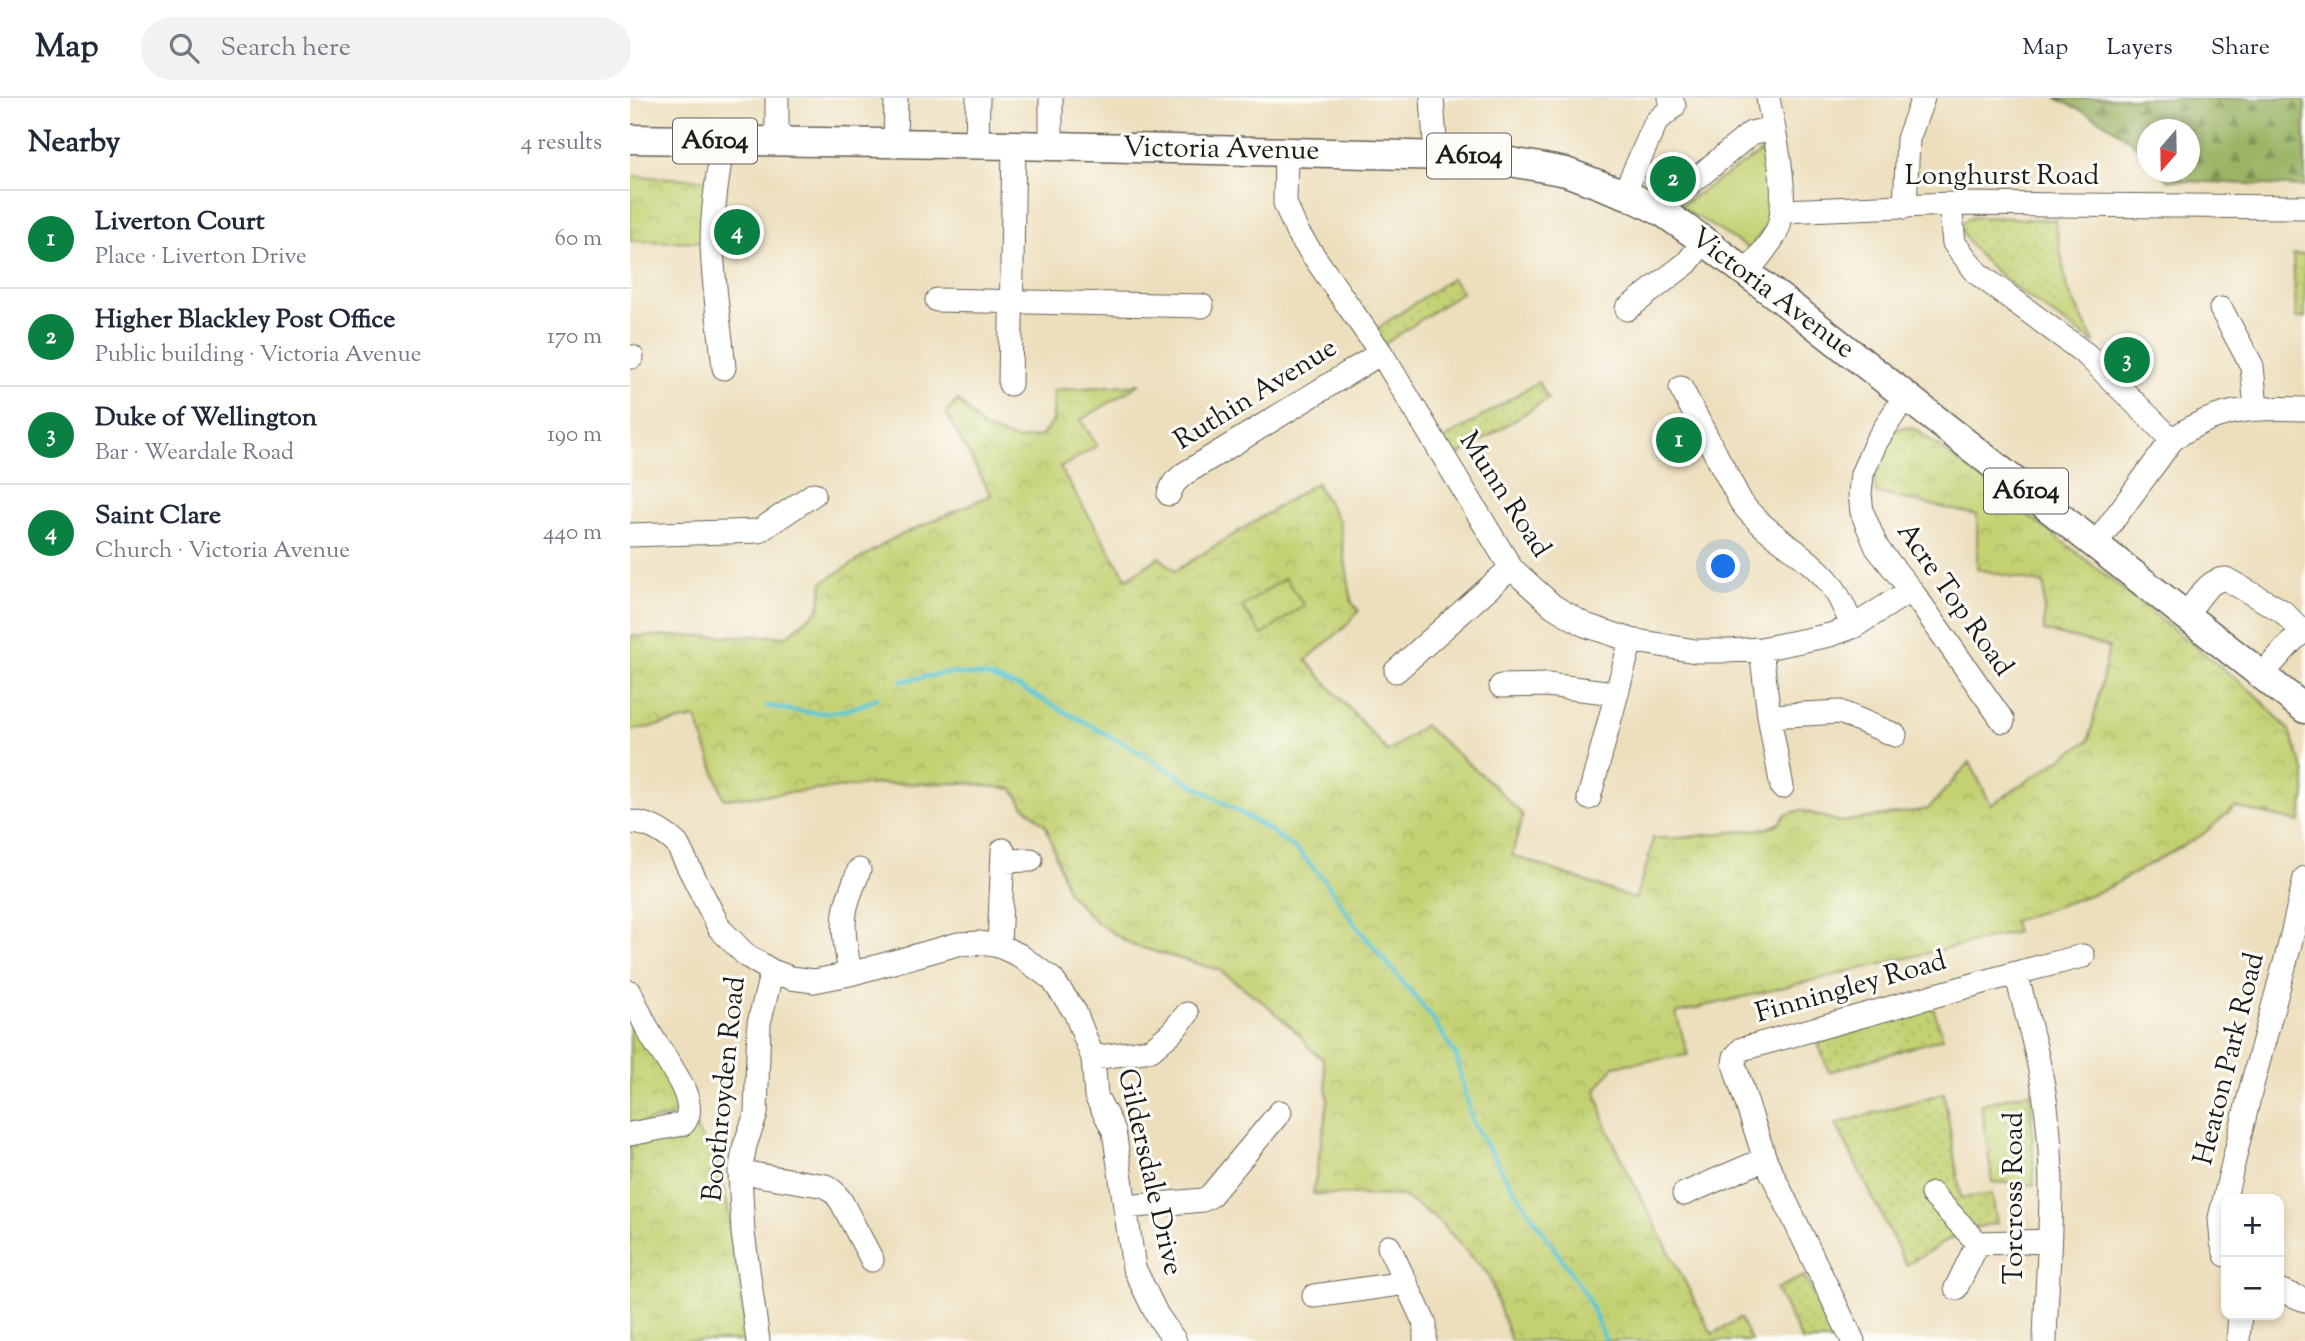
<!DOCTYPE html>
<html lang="en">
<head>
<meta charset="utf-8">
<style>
	:root { --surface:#fff; --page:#f2f2f3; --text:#1f2937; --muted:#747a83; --line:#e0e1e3; --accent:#0b8043 }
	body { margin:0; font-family:"Sorts Mill Goudy",serif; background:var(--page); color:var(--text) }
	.controls { position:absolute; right:21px; bottom:21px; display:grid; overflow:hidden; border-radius:14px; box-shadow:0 4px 10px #0003 }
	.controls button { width:63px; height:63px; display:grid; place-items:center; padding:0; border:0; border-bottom:2px solid var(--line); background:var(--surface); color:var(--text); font:35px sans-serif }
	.compass { position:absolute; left:1507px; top:21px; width:63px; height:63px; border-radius:50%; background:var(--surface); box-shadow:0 4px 10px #0003; rotate:200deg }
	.you { position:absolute; left:1094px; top:469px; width:24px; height:24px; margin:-18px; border:5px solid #fff; border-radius:50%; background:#1a73e8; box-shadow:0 0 0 10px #1a73e833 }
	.badge { display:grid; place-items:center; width:46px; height:46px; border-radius:50%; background:var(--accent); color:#fff; font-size:23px; font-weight:700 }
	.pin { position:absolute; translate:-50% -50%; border:4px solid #fff; box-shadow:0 2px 7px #0006 }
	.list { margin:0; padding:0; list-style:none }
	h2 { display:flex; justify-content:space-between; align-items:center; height:91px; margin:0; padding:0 28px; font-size:30px }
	h2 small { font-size:23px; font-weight:400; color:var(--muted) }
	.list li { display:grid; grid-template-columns:46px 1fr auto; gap:21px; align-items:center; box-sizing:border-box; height:98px; padding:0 28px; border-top:2px solid var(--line) }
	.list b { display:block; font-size:26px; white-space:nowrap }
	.list p { margin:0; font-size:23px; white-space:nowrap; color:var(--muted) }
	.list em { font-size:23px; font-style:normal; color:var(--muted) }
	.icon { flex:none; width:38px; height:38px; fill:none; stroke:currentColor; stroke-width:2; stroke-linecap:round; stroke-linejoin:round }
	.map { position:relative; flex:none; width:1675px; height:1243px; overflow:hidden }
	header { display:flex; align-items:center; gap:42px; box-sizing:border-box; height:98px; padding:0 35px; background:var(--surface); border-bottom:2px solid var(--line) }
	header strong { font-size:33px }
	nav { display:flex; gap:38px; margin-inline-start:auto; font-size:24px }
	.search { width:490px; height:63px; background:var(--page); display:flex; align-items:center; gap:18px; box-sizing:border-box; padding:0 24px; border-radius:38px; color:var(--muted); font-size:26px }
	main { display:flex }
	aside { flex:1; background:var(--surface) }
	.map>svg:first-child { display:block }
</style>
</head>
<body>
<header>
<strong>Map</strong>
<div class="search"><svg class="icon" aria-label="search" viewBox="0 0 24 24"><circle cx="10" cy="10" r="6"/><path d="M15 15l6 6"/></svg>Search here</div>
<nav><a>Map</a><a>Layers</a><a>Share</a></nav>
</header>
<main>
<aside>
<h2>Nearby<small>4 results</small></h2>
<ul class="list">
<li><span class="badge">1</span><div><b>Liverton Court</b><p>Place · Liverton Drive</p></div><em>60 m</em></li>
<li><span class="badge">2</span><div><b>Higher Blackley Post Office</b><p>Public building · Victoria Avenue</p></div><em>170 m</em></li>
<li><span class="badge">3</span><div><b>Duke of Wellington</b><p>Bar · Weardale Road</p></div><em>190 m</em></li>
<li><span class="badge">4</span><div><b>Saint Clare</b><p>Church · Victoria Avenue</p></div><em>440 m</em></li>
</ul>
</aside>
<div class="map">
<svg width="1675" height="1243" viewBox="0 0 1675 1243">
	<defs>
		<pattern id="grass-dots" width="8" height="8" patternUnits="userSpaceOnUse" patternTransform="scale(1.75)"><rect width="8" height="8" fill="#c4d173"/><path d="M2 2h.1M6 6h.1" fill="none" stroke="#a8b363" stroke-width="1.8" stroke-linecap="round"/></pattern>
		<pattern id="forest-firs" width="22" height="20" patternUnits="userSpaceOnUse" patternTransform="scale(1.75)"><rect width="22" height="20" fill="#9bb365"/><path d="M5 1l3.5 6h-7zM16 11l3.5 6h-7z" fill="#7e9152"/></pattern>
		<pattern id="park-crowns" width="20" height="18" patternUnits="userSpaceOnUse" patternTransform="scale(1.75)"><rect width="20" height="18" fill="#c4d173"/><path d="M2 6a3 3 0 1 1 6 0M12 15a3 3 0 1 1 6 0" fill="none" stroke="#a8b363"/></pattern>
	</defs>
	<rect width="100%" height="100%" fill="#fdfcf7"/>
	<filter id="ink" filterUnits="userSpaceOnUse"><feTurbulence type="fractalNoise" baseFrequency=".0143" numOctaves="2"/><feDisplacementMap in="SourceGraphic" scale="14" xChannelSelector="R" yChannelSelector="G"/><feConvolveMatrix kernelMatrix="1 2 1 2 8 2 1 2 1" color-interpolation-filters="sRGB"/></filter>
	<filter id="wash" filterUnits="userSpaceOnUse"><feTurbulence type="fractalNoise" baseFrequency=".00686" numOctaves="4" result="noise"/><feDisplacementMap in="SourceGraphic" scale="28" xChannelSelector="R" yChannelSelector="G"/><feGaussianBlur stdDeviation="1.57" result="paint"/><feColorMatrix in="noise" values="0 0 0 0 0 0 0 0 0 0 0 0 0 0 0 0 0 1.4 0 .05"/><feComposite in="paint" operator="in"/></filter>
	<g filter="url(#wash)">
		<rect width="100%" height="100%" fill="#eddfbd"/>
		<path fill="url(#grass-dots)" stroke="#707648" stroke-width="2" d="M 1357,119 L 1425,122 L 1437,190 L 1465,246 C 1428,219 1343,169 1330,127 L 1338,120 Z
			M 1675,156 L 1675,220 L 1666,220 L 1663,157 Z
			M 822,180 L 832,194 L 752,248 L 742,234 Z
			M 908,284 L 918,301 L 821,362 L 810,344 Z
			M 1303,909 L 1313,940 L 1199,974 L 1188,945 Z
			M 1401,994 L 1404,1087 L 1362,1084 L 1351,1006 Z
			M 1314,995 L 1331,1100 L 1362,1096 L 1367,1125 L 1335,1132 L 1276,1167 L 1206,1026 Z
			M 1174,1178 L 1207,1243 L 1172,1243 L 1146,1191 Z"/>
		<path fill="url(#forest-firs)" stroke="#5c6840" stroke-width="2" d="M 1426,0 L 1675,0 L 1675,89 L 1537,82 L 1530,74 L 1560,74 L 1560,32 L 1518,32 L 1517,59 C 1494,32 1459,16 1426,0 Z"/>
		<path fill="url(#park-crowns)" stroke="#707648" stroke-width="2" d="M 0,78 L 82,82 L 79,144 L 0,143 Z
			M 510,286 L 451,322 L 467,348 L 430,370 L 497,481 L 529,459 L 545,473 L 686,385 L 709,423 L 722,505 L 729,513 L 715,529 L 676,562 L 758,654 L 794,627 L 862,686 L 893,717 L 882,757 L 1005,801 L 1018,763 L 1023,740 L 1049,740 L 1139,730 L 1150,725 L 1155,717 L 1171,712 L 1210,724 L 1298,711 L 1340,664 L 1361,707 L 1459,642 L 1479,549 L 1414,533 L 1414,486 L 1347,471 L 1347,417 L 1246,395 C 1246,390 1244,383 1244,378 C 1245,362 1255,336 1271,330 C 1276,328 1282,330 1287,332 L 1441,450 L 1626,597 L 1659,632 L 1675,675 L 1675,697 L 1670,724 L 1605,709 L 1572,737 L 1474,792 L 1383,823 L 1386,834 L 1046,915 L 1058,957 L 984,968 L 966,992 L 975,1025 L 999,1076 L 1082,1236 L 1110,1220 L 1121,1243 L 881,1243 L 858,1176 L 806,1120 L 772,1098 L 683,1096 L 698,1002 L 693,961 L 680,951 L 670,937 L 633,904 L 589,872 L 502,847 L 466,824 L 438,795 L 416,728 L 393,707 L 383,691 L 334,685 L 248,686 L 94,701 L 66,620 L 0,633 L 0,538 L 157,538 L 189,511 L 193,484 L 262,441 L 361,397 L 316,315 L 328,302 L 354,331 L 388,342 L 411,338 L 423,323 L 424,292 Z
			M 0,911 L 50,996 L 48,1017 L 0,1027 Z
			M 59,1018 L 86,1065 L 97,1104 L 118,1243 L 0,1243 L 0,1036 Z"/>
		<path fill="#c4d173" stroke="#707648" stroke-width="2" d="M 1133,53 L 1144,115 L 1120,151 L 1049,108 Z
			M 655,480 L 674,507 L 632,537 L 612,509 Z"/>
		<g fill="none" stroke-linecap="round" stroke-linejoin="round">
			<path stroke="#5ac6d3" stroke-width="4.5" d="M 272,583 L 316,575 L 356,578 L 391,590 L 502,650 L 641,733 L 669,754 L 695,783 L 728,830 L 800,917 L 826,957 L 842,1023 L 873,1075 L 956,1197 L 976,1243
				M 137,608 C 178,616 209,621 247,600"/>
		</g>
	</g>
	<g filter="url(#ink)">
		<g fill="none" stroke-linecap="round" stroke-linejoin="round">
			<defs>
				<path id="minor" d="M 802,0 L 806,58
					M 93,43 C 88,77 82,111 82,146 C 83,187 90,229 94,270
					M 147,44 L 147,0
					M 265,45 L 266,0
					M 347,46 L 348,0
					M 421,48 L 421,0
					M 656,54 L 655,105 L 667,134 L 751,255 L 881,470 L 923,508 L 955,527 L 1001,542 L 1065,553 L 1098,553 L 1131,551 L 1200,537 L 1223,529 L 1281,492
					M 994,96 L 1026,24 L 1044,8 L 1040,0
					M 1320,106 L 1324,145 L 1347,175 L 1457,257 L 1542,342
					M 1275,109 L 1278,41 L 1293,0
					M 1153,113 L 1320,106 L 1675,109
					M 1034,115 L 1042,101 L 1121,35 L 1143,30
					M 1117,175 C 1126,162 1138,149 1146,135 C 1162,103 1144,35 1138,0
					M 307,202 L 572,208
					M 997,211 L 1057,165 L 1074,143
					M 1591,211 L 1622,268 L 1626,310
					M 0,259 L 2,259
					M 380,286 L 384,47
					M 1051,290 L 1111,404 C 1135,437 1175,454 1200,485 C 1210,498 1216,514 1223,529
					M 1275,298 L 1246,344 L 1232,376 L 1230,396 L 1232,414 L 1247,450 L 1281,492 L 1373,623
					M 539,396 L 544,385 L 554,376 L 751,255
					M 0,437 L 129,433 L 184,396
					M 1465,447 L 1542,342 C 1585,310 1624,309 1675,311
					M 1556,517 C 1566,505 1578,480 1596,481 L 1652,513 L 1673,534
					M 1131,551 L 1139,618 L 1152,689
					M 766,573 L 881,470
					M 1632,577 L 1662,543 L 1675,532
					M 871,588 L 917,587 L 985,595
					M 1139,618 L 1210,614 L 1265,637
					M 959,700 L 1001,542
					M 0,724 C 19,725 33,733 47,746 L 90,831 L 117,858 L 142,873 L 129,925 L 126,1016 L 115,1047 L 110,1074 L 113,1135 L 128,1243
					M 373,763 L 401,762
					M 369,848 L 373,752
					M 142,873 L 161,880 L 184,883 L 220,876 L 328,846 L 350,845 L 369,848 L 389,857 L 422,881 L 445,914 L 463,960 L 466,998 L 484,1033 L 504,1170 L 527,1217 L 545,1243
					M 1386,875 C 1398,922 1412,969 1417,1017 C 1426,1091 1417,1168 1415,1243
					M 220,876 C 217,854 211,831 216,809 C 219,796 225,784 229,772
					M 0,894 C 7,909 14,925 22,939 C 33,959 73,1005 53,1026 L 0,1036
					M 463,960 L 521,952 L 541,935 L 557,916
					M 110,1074 L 196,1088 L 204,1094 L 211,1103 L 242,1162
					M 1054,1096 L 1135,1061
					M 1302,1096 L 1348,1145
					M 495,1109 L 573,1102 L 580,1098 L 650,1014
					M 759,1149 L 795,1226 L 795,1243
					M 1596,1157 L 1592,1144 L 1590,1120 L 1622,987 L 1659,850 L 1675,780
					M 1326,1190 L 1348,1145 L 1418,1143
					M 1649,1192 L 1675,1202
					M 684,1198 L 776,1185
					M 1223,1243 L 1135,1061 L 1104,966 L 1105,959 L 1112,951 L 1386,875 L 1453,858
					M 1608,1243 L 1610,1217"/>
				<path id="major" d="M 0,41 L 384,47 L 854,59 L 936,74 L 1000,98 L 1034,115 L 1074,143 L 1175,219 L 1675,611"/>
			</defs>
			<use href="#minor" stroke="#656054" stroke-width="25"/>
			<use href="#major" stroke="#656054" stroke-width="31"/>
			<use href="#minor" stroke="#fff" stroke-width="23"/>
			<use href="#major" stroke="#fff" stroke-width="28"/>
		</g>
	</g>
	<g text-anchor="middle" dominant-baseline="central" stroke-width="6" stroke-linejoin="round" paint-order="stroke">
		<g fill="#fdfcf7" stroke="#605f5e" stroke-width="2">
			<rect x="43" y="20.5" width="84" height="45" rx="5"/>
			<rect x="797" y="35.5" width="84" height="45" rx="5"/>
			<rect x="1354" y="370.5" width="84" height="45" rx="5"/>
		</g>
		<g font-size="26" font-weight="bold" fill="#1c1c1c">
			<text x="85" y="43">A6104</text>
			<text x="839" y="58">A6104</text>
			<text x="1396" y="393">A6104</text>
		</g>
		<g font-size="28" fill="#1c1c1c" stroke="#fdfcf7">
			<text transform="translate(591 52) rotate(1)">Victoria Avenue</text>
			<text x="1372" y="79">Longhurst Road</text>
			<text transform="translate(1142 196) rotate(37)">Victoria Avenue</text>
			<text transform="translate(626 297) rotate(-32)">Ruthin Avenue</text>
			<text transform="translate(874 397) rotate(57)">Munn Road</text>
			<text transform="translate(1324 502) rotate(55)">Acre Top Road</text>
			<text transform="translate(1221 890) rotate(-16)">Finningley Road</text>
			<text transform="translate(1600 961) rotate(-76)">Heaton Park Road</text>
			<text transform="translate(95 991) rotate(-84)">Boothroyden Road</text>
			<text transform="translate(519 1074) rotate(77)">Gildersdale Drive</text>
			<text transform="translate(1385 1100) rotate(-90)">Torcross Road</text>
		</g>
	</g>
</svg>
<div class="controls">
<button>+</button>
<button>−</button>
</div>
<svg class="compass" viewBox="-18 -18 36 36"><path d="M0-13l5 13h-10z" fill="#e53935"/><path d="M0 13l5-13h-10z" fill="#747a83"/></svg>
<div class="you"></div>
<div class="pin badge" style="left:1049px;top:342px">1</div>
<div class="pin badge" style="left:1043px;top:81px">2</div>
<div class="pin badge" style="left:1497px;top:262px">3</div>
<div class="pin badge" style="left:107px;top:134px">4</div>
</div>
</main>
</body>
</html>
